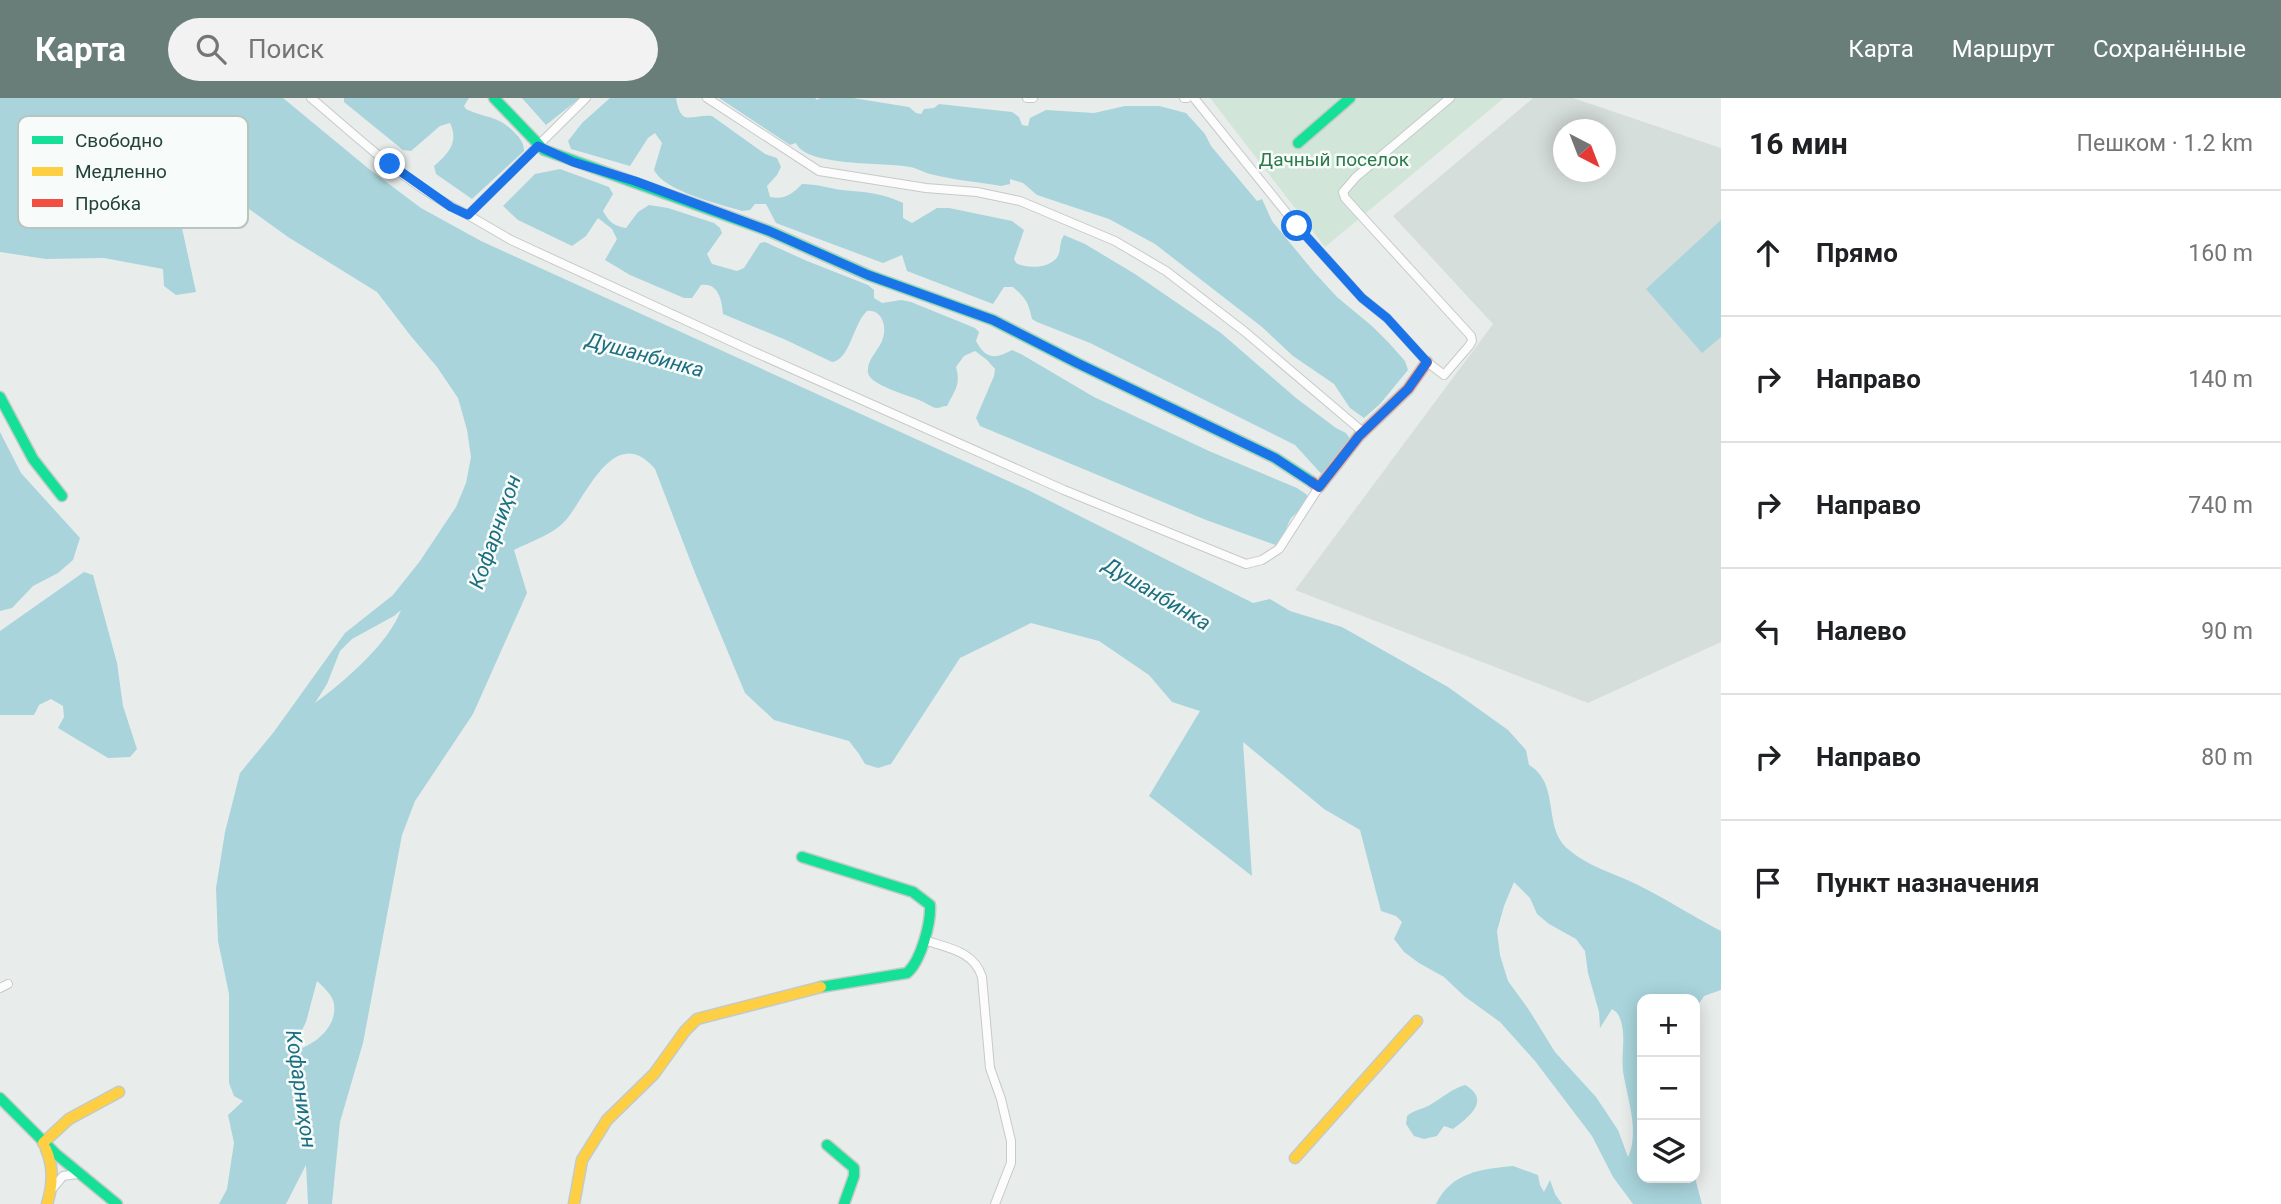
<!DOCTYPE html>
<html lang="ru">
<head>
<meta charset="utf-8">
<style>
	:root { --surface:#fff; --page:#f2f2f2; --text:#202124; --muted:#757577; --line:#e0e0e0; --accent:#697e78 }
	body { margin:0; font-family:Roboto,sans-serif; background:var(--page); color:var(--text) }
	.controls { position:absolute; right:21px; bottom:21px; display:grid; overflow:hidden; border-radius:14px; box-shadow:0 4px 18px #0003 }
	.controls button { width:63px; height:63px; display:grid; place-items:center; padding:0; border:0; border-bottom:2px solid var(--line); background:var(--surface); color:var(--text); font:35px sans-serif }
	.compass { position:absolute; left:1553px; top:21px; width:63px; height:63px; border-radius:50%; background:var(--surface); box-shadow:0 4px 18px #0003; rotate:138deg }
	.stop { position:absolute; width:21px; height:21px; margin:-16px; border:5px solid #1a73e8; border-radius:50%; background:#fff }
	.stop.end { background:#1a73e8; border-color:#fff; box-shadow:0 2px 7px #0008 }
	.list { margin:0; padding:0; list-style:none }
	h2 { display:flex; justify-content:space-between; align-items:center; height:91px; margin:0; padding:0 28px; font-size:30px }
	h2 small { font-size:23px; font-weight:400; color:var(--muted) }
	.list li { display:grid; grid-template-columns:46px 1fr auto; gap:21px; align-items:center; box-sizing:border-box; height:126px; padding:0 28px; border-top:2px solid var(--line) }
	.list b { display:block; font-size:26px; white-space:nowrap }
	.list em { font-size:23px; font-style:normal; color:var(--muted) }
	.icon { flex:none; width:38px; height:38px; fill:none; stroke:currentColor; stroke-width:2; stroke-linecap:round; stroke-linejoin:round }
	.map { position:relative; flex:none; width:1721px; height:1106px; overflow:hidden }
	header { display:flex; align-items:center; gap:42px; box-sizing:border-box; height:98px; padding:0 35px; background:var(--accent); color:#fff }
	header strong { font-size:33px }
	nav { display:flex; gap:38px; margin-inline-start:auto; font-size:24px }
	.search { width:490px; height:63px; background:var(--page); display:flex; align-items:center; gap:18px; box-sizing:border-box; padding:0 24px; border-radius:38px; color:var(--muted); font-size:26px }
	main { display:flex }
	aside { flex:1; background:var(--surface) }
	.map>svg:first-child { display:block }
</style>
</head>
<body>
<header>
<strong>Карта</strong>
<div class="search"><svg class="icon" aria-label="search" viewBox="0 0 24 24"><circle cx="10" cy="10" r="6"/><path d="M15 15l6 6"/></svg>Поиск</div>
<nav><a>Карта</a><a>Маршрут</a><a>Сохранённые</a></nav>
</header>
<main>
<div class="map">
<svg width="1721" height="1106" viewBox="0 0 1721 1106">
	<rect width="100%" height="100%" fill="#e8edeb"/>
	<path fill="#d6dedb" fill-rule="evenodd" d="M 1533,0 L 1573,0 L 1721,50 L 1721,544 L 1588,605 L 1295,492 L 1493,226 L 1393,118 ZM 1563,32 L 1605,32 L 1605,74 L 1563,74 Z"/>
	<path fill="#d1e6d8" d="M 1210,0 L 1504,0 L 1325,149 Z"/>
	<path fill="#a9d4db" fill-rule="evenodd" d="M 0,0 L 283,0 L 369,71 L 421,110 L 481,143 L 1028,392 L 1253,505 L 1270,501 L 1290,513 L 1342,529 L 1448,589 L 1508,632 L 1526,652 L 1529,667 C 1561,686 1542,729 1568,751 C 1587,768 1613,775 1636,786 C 1665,800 1692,818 1721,833 L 1721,892 L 1704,898 L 1695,912 L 1695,901 L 1642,901 L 1642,1080 L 1695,1080 L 1702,1106 L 1633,1106 L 1613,1079 L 1592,1038 L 1535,963 L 1500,924 L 1464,898 L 1444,879 L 1419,865 L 1404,854 L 1394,841 L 1402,824 L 1396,818 L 1381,813 L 1360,732 L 1324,711 L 1243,644 L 1252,778 L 1149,698 L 1200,613 L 1172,604 L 1149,577 L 1099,543 L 1031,525 L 960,560 L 891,666 L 878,670 L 865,666 L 859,656 L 849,643 L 774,622 L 745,595 L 695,475 L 655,371 C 615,324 587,397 566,422 C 553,437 531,443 514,452 L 527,495 L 473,616 L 415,703 L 402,737 L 363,945 L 340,1024 L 332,1106 L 308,1106 L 306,1067 L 286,1106 L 219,1106 L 227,1091 L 234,1045 L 228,1017 L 243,1003 L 234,998 L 229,985 L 229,896 L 218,843 L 216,790 L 225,734 L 240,675 L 273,635 L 345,535 L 393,497 L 420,463 L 456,409 L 466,385 L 471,359 L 467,332 L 458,300 L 437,269 L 410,237 L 377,194 L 288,139 L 242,106 L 159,25 L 196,194 L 176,197 L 164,188 L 163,171 L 104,160 L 46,161 L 0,154 ZM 401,512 C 389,545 344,584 315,605 L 327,586 L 340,553 L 352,541 L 394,518 ZM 1514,784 L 1530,800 L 1537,816 L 1549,826 L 1576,841 L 1585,853 L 1588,875 L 1599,914 L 1600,930 L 1612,911 C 1616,914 1617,914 1619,918 C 1627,935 1621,955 1623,973 C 1627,1000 1640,1033 1628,1059 L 1618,1032 L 1596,999 L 1555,954 L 1529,912 L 1508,883 L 1500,857 L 1497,833 L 1504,808 ZM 317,883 C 323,889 333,897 334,906 C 337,927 319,943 302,950 L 298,940 L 306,924 Z
		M 344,0 L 469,0 L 464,8 L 466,11 C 484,20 497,17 513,33 C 519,39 524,44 524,53 L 472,101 L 436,76 L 434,68 C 449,55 459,44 450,25 L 440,28 L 411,53 L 403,52 L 344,4 Z
		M 522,0 L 580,0 L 546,27 Z
		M 610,0 L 676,0 C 681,30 691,16 712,18 L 765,56 L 777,60 L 781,69 L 777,77 L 767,88 L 770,99 C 785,102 792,96 802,86 C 816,86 828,90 842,92 C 864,94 883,95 903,105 L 903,120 L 912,125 L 937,110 L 949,110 L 1012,123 L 1024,132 L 1014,161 L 1016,165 C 1027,171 1050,171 1058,158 C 1061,152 1059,144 1064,137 L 1085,146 L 1135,176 L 1221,235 L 1296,300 L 1336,330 L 1346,335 L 1353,345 L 1326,381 L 1295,347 L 1090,245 L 1037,224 L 1032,221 C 1028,203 1026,201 1013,189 L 1004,189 L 993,206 L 907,173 L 902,157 L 883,165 L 776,125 L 766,106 L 755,106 L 750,112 L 742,113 C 719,106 664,93 654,72 L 662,45 L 655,35 L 648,40 L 630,68 L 571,51 L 568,43 L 582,25 Z
		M 719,0 L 815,0 L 817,2 L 820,0 L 853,0 L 909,9 L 916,15 L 921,16 L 924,11 L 934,10 L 939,6 L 1012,14 L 1019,19 L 1022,27 L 1028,28 L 1030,20 L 1046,12 L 1094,15 L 1125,8 L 1159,8 L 1186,15 L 1205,36 L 1211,48 L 1257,103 L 1262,101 L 1272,123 L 1314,174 L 1337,199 L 1372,228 L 1389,245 L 1405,263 L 1408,272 L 1380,306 L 1364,320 L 1350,310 L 1334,286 L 1293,258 L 1262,229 L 1155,146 L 1109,121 L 1037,97 L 1023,85 L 1010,81 L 1010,86 L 1001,88 C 978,84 953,82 930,76 C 923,74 917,70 910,69 C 885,64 806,69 796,45 L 790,47 Z
		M 560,71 L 609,89 L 613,96 L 603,113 C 609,124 614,128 626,130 L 638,114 L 649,107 L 668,110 L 714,125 L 720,130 L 722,135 L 707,156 L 712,166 L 737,173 L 744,170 L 760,145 L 765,144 L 807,163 L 868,187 L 874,192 L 874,200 L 882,205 L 901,202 L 911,204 L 975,230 L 979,234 L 976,243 C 986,262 996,261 1012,252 L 1021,256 L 1094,299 L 1209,353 L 1297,390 L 1306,396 L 1310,402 L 1291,420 L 1278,448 L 1206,422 L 980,328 L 976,320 L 994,278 L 995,271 L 987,262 L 975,253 L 964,258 L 956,269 C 961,287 955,292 947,308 C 943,308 940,310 936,310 C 931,309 925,304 921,303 C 909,297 871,288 868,275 C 866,261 880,252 883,240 C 887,227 881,211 867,213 C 853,226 850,262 832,264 L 786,242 L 723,216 C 722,202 718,184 701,187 L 692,200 L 684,200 L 630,177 L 605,162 L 617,141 L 612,131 L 598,120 L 586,138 L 572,148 L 518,122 L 503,108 L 535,76 Z
		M 1721,122 L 1721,239 L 1702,255 L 1646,191 Z
		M 0,334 L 21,375 L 80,440 L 73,462 L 58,475 L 33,488 L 12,510 L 0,513 Z
		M 84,474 L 93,477 L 117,565 L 123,608 L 137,651 L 130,659 L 108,660 L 58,630 L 64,619 L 63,608 L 51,601 L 39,607 L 34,617 L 0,617 L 0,533 Z
		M 1465,987 C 1492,1002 1468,1020 1453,1031 L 1444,1028 L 1437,1038 L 1424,1041 L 1414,1038 L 1406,1026 L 1407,1018 C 1414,1012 1420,1012 1428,1008 C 1441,1001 1451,991 1465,987 Z
		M 1513,1068 L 1538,1077 L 1540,1087 L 1544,1094 L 1550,1082 L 1555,1096 L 1562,1106 L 1436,1106 C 1452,1074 1481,1071 1513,1068 Z"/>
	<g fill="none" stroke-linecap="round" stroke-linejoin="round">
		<defs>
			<path id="street" d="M 311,0 C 360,41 409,89 468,117 L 586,0
				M 707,0 L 819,73 L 926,90 L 977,94 L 1020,103 L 1115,143 L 1166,173 L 1244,233 L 1363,334
				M 1027,0 L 1033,0
				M 1184,0 L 1187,0
				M 1194,0 L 1297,128 L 1362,200 L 1387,220 L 1427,264 L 1444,277 L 1469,248 L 1472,243 L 1471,238 L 1345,100 L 1343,94 L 1356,79 L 1450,0
				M 468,117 L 511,142 L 752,253 L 1064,392 L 1246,466 L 1262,462 L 1279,451 L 1319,389
				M 924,842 C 948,850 974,853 982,879 L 990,970 L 1001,1001 L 1011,1043 L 1011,1065 L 995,1106
				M 0,890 L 8,886
				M 53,1090 L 63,1078 L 78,1076"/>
			<path id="fast" d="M 494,0 L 544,52 L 769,133 L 868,177 L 993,222 L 1077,265 L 1275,360 L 1312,384
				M 1298,45 L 1350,0
				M 0,299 L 33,361 L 62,398
				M 802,759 L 913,794 L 930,807 C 931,825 921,863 907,875 L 821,889
				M 0,1000 L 56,1056 L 117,1106
				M 827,1047 L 854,1070 L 854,1078 L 844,1106"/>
			<path id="slow" d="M 43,1045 L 69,1021 L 119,994
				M 46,1051 C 54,1069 53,1087 47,1106
				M 1295,1060 L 1417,923
				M 574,1106 L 582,1062 L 607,1022 L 654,976 L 685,933 L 697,921 L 821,889"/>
			<path id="jam" d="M 1312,384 L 1319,389 L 1359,338 L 1408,291 L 1427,264"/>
		</defs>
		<use href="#street" stroke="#c5cac8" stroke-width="10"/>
		<use href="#fast" stroke="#c3cbc8" stroke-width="13"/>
		<use href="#slow" stroke="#c3cbc8" stroke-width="13"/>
		<use href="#jam" stroke="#c3cbc8" stroke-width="13"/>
		<use href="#street" stroke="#fcfcfc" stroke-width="8"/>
		<use href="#fast" stroke="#16e098" stroke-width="10"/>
		<use href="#slow" stroke="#ffcf43" stroke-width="10"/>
		<use href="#jam" stroke="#f24e42" stroke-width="10"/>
	</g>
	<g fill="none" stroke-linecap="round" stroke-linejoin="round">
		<path stroke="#1a73e8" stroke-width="9" d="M 390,66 L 451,109 L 468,117 L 538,48 L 573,64 L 635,83 L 769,133 L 868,177 L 993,222 L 1077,265 L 1275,360 L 1319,389 L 1359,338 L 1408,291 L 1427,264 L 1387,220 L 1362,200 L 1297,128"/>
	</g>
	<g text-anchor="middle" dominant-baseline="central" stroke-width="5" stroke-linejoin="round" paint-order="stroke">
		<g font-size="19" fill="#2d7a4b" stroke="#f7fbf9">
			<text x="1334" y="61">Дачный поселок</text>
		</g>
		<g font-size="21" font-style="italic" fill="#1c6f80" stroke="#f7fbf9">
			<text transform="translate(645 257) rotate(15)">Душанбинка</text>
			<text transform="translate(495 434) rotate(-71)">Кофарниҳон</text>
			<text transform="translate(1157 496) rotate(31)">Душанбинка</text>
			<text transform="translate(301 991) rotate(82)">Кофарниҳон</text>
		</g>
	</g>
	<rect x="18" y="18" width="230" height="112" rx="10" fill="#f7fbf9" stroke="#b8c4c0" stroke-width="2"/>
	<rect x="32" y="38" width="31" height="8" fill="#16e098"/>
	<rect x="32" y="69" width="31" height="9" fill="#ffcf43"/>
	<rect x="32" y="101" width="31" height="8" fill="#f24e42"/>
	<g font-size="19" fill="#24423a">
		<text x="75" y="49">Свободно</text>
		<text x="75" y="80">Медленно</text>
		<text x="75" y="112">Пробка</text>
	</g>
</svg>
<div class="controls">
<button>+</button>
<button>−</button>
<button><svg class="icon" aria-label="layers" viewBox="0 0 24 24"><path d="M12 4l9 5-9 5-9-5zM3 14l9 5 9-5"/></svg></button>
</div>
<svg class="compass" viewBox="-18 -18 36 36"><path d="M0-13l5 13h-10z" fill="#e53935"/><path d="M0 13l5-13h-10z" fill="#757577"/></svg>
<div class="stop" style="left:1297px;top:128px"></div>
<div class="stop end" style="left:390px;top:66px"></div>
</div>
<aside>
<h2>16 мин<small>Пешком · 1.2 km</small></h2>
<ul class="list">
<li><svg class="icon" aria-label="ahead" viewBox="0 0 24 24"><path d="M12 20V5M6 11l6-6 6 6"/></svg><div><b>Прямо</b></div><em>160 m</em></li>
<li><svg class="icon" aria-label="right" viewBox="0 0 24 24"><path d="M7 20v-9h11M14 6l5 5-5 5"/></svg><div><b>Направо</b></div><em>140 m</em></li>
<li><svg class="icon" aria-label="right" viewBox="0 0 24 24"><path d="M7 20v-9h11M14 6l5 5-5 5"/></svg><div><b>Направо</b></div><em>740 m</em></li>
<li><svg class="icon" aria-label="left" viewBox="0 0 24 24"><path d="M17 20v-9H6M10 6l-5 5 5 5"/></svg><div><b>Налево</b></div><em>90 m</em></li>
<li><svg class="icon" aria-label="right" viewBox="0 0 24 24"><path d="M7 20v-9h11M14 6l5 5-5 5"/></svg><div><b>Направо</b></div><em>80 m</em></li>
<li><svg class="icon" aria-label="arrive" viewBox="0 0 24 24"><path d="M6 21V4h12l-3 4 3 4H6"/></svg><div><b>Пункт назначения</b></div></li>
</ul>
</aside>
</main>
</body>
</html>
